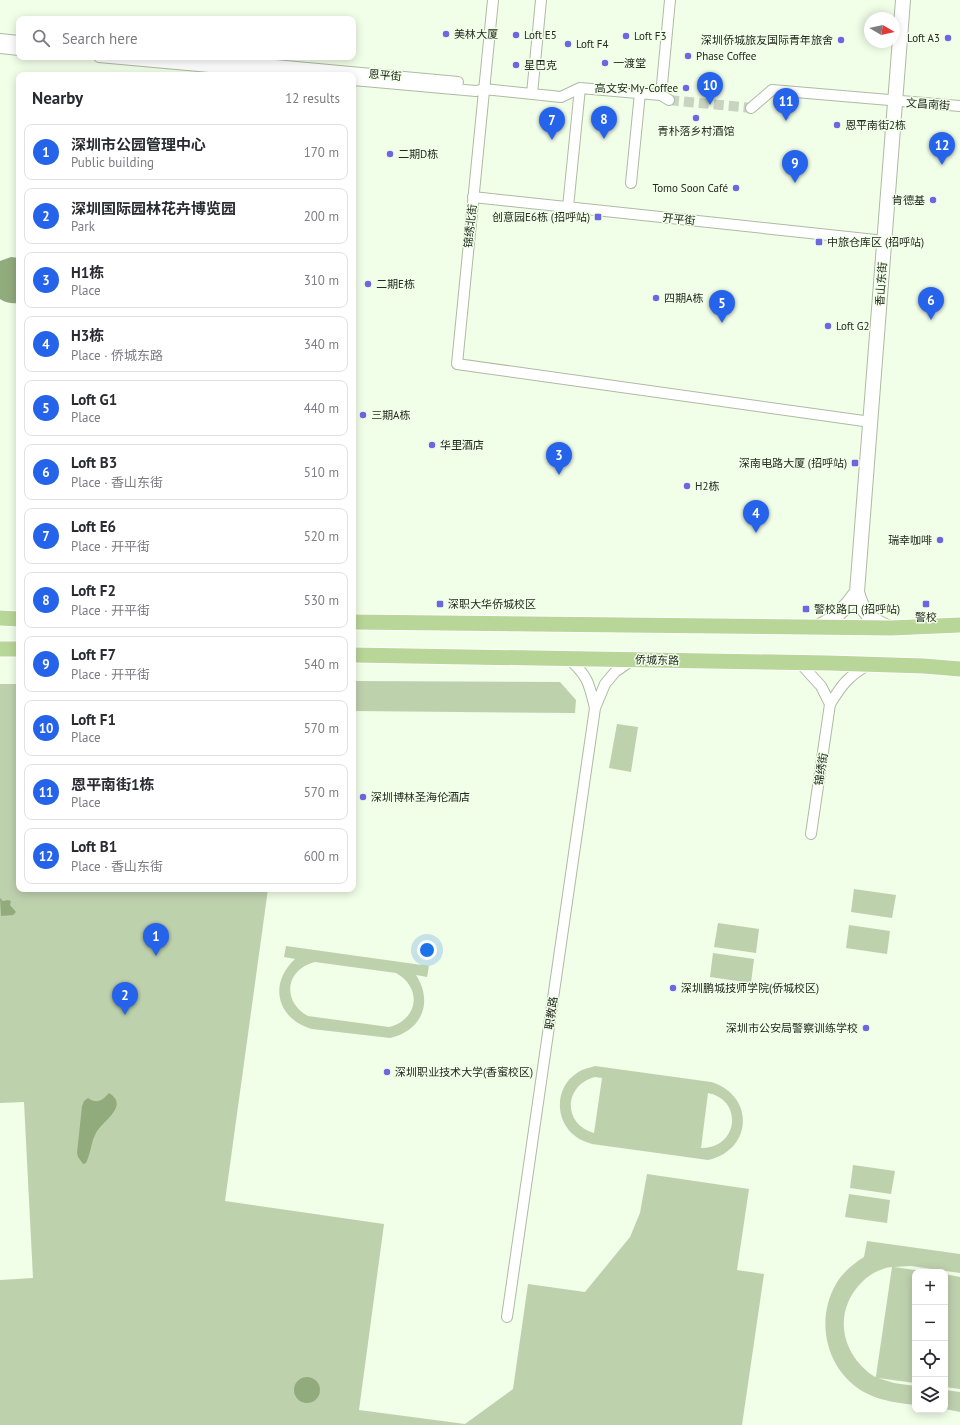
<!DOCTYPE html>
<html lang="en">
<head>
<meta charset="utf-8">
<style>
	:root { --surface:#fff; --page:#f2f2f3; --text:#2b2b33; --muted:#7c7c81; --line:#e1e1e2; --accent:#2563eb }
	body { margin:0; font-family:"PT Sans","Noto Sans SC",sans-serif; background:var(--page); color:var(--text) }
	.controls { position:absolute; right:12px; bottom:12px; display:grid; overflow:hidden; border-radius:8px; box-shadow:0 2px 10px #0003 }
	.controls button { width:36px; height:36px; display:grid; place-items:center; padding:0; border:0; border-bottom:1px solid var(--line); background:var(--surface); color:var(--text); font:20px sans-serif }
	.compass { position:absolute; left:864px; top:12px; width:36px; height:36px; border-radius:50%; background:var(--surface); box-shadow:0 2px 10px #0003; rotate:99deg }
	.you { position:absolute; left:427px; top:950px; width:14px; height:14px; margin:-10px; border:3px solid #fff; border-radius:50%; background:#1a73e8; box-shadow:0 0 0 6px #1a73e833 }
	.badge { display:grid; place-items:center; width:26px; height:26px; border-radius:50%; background:var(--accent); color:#fff; font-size:13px; font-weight:700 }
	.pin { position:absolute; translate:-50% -33px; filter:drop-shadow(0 1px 2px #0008) }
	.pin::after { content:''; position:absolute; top:21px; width:14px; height:12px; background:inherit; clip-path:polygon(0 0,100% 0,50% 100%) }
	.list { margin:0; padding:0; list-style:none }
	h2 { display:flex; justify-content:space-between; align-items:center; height:52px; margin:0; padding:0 16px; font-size:17px }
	h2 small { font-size:13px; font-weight:400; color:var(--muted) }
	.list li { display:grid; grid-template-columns:26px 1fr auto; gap:12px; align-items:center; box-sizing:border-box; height:56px; margin:0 8px 8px; padding:0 8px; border:1px solid var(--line); border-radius:8px }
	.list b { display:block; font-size:15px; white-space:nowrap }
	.list p { margin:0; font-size:13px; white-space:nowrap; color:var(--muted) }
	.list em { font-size:13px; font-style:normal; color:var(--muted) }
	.icon { flex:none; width:22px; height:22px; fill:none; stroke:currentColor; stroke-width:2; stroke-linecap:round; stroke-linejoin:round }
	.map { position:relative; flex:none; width:960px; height:1425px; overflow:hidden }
	.search { position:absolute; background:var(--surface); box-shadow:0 2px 10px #0003; left:16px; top:16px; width:340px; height:44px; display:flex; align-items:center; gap:10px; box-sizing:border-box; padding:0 14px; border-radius:8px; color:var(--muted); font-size:15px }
	.panel { position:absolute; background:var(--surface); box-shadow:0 2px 10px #0003; left:16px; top:72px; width:340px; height:820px; border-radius:8px }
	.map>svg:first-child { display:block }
</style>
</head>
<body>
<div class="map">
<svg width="960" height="1425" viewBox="0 0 960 1425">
	<rect width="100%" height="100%" fill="#f1fee8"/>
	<path fill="#bed1ad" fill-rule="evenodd" d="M 353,681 L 560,682 L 576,700 L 575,713 L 353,711 Z
		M 0,684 L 19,684 L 19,889 L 268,889 L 225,1201 L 384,1224 L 359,1410 L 465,1424 L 513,1389 L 528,1284 L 585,1292 L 630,1237 L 640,1213 L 647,1174 L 749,1189 L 737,1270 L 764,1274 L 742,1425 L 0,1425 L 0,1280 L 33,1278 L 24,1102 L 0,1103 Z
		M 617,724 L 638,727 L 631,772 L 609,768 Z
		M 854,889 L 896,895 L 892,918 L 851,912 Z
		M 718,923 L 759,929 L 756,953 L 714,947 Z
		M 849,925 L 890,931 L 887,954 L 846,948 Z
		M 286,946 L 429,966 L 427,977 L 416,975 C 434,1003 421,1031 390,1038 L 312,1029 C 277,1019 268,984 295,959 L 284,957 ZM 315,962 L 396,973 C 423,988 418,1020 389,1027 L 308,1016 C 281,1001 286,969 315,962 Z
		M 713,953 L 754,959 L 751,983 L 710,977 Z
		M 595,1066 L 711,1082 C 755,1095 753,1150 708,1160 L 592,1144 C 586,1142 580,1140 575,1136 C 554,1120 555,1087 577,1073 C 582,1069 589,1068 595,1066 ZM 595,1077 L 602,1078 L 594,1133 C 562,1124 564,1085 595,1077 ZM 708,1093 C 744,1100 738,1149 701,1148 Z
		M 853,1165 L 895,1171 L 891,1194 L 850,1188 Z
		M 849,1194 L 890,1200 L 887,1223 L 845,1217 Z
		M 867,1241 L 960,1254 L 960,1273 L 911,1266 L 894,1267 L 929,1272 L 915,1272 L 915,1383 L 878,1378 L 894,1383 L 915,1386 L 915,1405 C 899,1403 882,1401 868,1394 C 827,1374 814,1322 836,1284 C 843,1272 853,1264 864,1257 ZM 892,1267 L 876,1376 L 875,1377 C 841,1355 832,1312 862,1282 C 870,1274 881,1268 892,1267 Z
		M 945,1274 L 960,1277 L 960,1389 L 945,1387 Z
		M 945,1390 L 960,1392 L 960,1412 L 945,1409 Z"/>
	<path fill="#92ab7d" d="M 11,257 L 19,258 L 19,303 C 12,304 6,303 0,299 L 0,261 Z
		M 0,898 L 3,901 L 8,900 L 11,901 L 10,905 L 16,912 L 13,915 L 1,916 Z
		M 109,1093 C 130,1106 102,1121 96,1133 C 91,1142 91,1153 86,1163 L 83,1164 L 78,1157 L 77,1153 L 82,1106 L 84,1101 L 88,1098 C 97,1104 102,1101 109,1093 Z
		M294 1390a13 13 0 1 1 26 0a13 13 0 1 1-26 0Z"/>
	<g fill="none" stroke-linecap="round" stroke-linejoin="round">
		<path stroke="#c8d4c0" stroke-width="10" stroke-dasharray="10 5" stroke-linecap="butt" d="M 669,100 L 751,108"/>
		<defs>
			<path id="street" d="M 493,0 L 457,364 L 871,422
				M 0,39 L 19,41
				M 0,48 L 19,50
				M 99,57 L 299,75
				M 189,57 L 458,82
				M 353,80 L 476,91 L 484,89 L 561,97 L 580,88 L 661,95 L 669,100
				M 532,94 L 541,0
				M 661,95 L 670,0
				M 751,108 L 772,90 L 960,106
				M 631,183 L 640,93
				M 473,197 L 885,241
				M 568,207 L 580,88
				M 568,658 C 588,676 589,683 595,708
				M 799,662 L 821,686 L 830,704
				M 811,834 L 830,704 C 843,683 848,677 869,664
				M 507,1317 L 595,708 L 605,684 L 615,672 L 632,660"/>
			<path id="secondary" d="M 818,627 C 835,619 847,607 857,592
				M 890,628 C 871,621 862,612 857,592 L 903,0"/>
			<path id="primary" d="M 0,618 L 19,619
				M 353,622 L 891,628 L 960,625
				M 0,649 L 19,649
				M 353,655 L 829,663 L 924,666 L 960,669"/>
		</defs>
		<use href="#street" stroke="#aebaa5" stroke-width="12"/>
		<use href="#secondary" stroke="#aebaa5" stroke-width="16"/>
		<use href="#primary" stroke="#fff" stroke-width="17"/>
		<use href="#street" stroke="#fff" stroke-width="10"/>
		<use href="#secondary" stroke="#fff" stroke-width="14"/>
		<use href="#primary" stroke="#b8d698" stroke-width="15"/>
	</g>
	<g fill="#6c67e1" stroke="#f1fee8" stroke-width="1.5">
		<circle cx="446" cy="34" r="4"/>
		<circle cx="516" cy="35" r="4"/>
		<circle cx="626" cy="36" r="4"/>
		<circle cx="948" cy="38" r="4"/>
		<circle cx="841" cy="40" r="4"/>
		<circle cx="568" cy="44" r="4"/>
		<circle cx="688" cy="56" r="4"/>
		<circle cx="605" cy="63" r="4"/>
		<circle cx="516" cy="65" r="4"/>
		<circle cx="686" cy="88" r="4"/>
		<circle cx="696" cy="118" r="4"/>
		<circle cx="837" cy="125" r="4"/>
		<circle cx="390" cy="154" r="4"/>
		<circle cx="736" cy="188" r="4"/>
		<circle cx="933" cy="200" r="4"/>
		<rect x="594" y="213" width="8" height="8" rx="2"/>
		<rect x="815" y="238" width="8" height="8" rx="2"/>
		<circle cx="368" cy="284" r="4"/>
		<circle cx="656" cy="298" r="4"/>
		<circle cx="828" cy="326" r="4"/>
		<circle cx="363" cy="415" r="4"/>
		<circle cx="432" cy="445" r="4"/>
		<rect x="851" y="459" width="8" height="8" rx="2"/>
		<circle cx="687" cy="486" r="4"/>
		<circle cx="940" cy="540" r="4"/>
		<rect x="436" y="600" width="8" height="8" rx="2"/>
		<rect x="922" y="600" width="8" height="8" rx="2"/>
		<rect x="802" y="605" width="8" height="8" rx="2"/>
		<circle cx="363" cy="797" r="4"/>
		<circle cx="673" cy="988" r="4"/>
		<circle cx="866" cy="1028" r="4"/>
		<circle cx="387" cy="1072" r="4"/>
	</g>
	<g text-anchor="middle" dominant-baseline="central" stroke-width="3" stroke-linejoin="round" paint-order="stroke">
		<g font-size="11" fill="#252a21" stroke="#f1fee8" text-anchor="start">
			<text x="454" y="34">美林大厦</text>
			<text x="524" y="35">Loft E5</text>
			<text x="634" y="36">Loft F3</text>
			<text x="940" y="38" text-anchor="end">Loft A3</text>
			<text x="833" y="40" text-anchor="end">深圳侨城旅友国际青年旅舍</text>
			<text x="576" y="44">Loft F4</text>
			<text x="696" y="56">Phase Coffee</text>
			<text x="613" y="63">一渡堂</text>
			<text x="524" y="65">星巴克</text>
			<text x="678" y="88" text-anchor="end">高文安·My-Coffee</text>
			<text x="845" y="125">恩平南街2栋</text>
			<text x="696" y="131" text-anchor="middle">青朴落乡村酒馆</text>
			<text x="398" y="154">二期D栋</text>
			<text x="728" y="188" text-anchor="end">Tomo Soon Café</text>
			<text x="925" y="200" text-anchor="end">肯德基</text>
			<text x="590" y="217" text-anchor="end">创意园E6栋 (招呼站)</text>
			<text x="827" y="242">中旅仓库区 (招呼站)</text>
			<text x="376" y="284">二期E栋</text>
			<text x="664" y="298">四期A栋</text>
			<text x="836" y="326">Loft G2</text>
			<text x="371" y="415">三期A栋</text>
			<text x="440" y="445">华里酒店</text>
			<text x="847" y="463" text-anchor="end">深南电路大厦 (招呼站)</text>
			<text x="695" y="486">H2栋</text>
			<text x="932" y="540" text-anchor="end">瑞幸咖啡</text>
			<text x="448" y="604">深职大华侨城校区</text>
			<text x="814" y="609">警校路口 (招呼站)</text>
			<text x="926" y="617" text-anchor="middle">警校</text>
			<text x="371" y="797">深圳博林圣海伦酒店</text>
			<text x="681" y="988">深圳鹏城技师学院(侨城校区)</text>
			<text x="858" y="1028" text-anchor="end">深圳市公安局警察训练学校</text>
			<text x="395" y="1072">深圳职业技术大学(香蜜校区)</text>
		</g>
		<g font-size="11" fill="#252a21" stroke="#f1fee8">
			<text transform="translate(385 75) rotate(5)">恩平街</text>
			<text transform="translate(928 104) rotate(4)">文昌南街</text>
			<text transform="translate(679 219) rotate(6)">开平街</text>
			<text transform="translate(470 226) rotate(-84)">锦绣北街</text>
			<text transform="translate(881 284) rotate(-86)">香山东街</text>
			<text transform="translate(657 660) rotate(1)">侨城东路</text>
			<text transform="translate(821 769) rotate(-81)">锦绣街</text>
			<text transform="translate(551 1013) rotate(-82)">职教路</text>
		</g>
	</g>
</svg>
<div class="controls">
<button>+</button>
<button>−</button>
<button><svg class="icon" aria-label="locate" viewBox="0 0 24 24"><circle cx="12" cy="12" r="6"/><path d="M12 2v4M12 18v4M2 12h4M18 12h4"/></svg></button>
<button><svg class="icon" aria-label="layers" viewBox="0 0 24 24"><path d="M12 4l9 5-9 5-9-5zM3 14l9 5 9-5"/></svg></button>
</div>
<svg class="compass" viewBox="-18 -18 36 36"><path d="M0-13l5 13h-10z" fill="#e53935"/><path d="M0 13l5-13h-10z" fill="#7c7c81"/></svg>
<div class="you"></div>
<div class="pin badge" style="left:156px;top:956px">1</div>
<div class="pin badge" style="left:125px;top:1015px">2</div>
<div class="pin badge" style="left:559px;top:475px">3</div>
<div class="pin badge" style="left:756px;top:533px">4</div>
<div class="pin badge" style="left:722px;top:323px">5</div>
<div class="pin badge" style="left:931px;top:320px">6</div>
<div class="pin badge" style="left:552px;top:140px">7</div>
<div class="pin badge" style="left:604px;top:139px">8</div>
<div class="pin badge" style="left:795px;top:183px">9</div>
<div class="pin badge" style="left:710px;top:105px">10</div>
<div class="pin badge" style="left:786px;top:121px">11</div>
<div class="pin badge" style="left:942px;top:165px">12</div>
<div class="search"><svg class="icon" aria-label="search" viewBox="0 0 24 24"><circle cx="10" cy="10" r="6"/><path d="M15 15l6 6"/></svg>Search here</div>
<section class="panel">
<h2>Nearby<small>12 results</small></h2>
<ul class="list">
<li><span class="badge">1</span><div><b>深圳市公园管理中心</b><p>Public building</p></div><em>170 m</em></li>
<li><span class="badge">2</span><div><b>深圳国际园林花卉博览园</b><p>Park</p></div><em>200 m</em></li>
<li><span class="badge">3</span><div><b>H1栋</b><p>Place</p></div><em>310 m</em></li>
<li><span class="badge">4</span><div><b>H3栋</b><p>Place · 侨城东路</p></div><em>340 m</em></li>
<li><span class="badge">5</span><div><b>Loft G1</b><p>Place</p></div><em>440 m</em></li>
<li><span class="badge">6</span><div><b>Loft B3</b><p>Place · 香山东街</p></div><em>510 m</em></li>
<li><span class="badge">7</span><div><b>Loft E6</b><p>Place · 开平街</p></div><em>520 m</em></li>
<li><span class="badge">8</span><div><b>Loft F2</b><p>Place · 开平街</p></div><em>530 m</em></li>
<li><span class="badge">9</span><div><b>Loft F7</b><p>Place · 开平街</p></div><em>540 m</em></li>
<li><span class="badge">10</span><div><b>Loft F1</b><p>Place</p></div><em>570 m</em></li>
<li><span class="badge">11</span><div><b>恩平南街1栋</b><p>Place</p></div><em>570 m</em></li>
<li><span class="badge">12</span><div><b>Loft B1</b><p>Place · 香山东街</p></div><em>600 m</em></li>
</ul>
</section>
</div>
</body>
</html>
